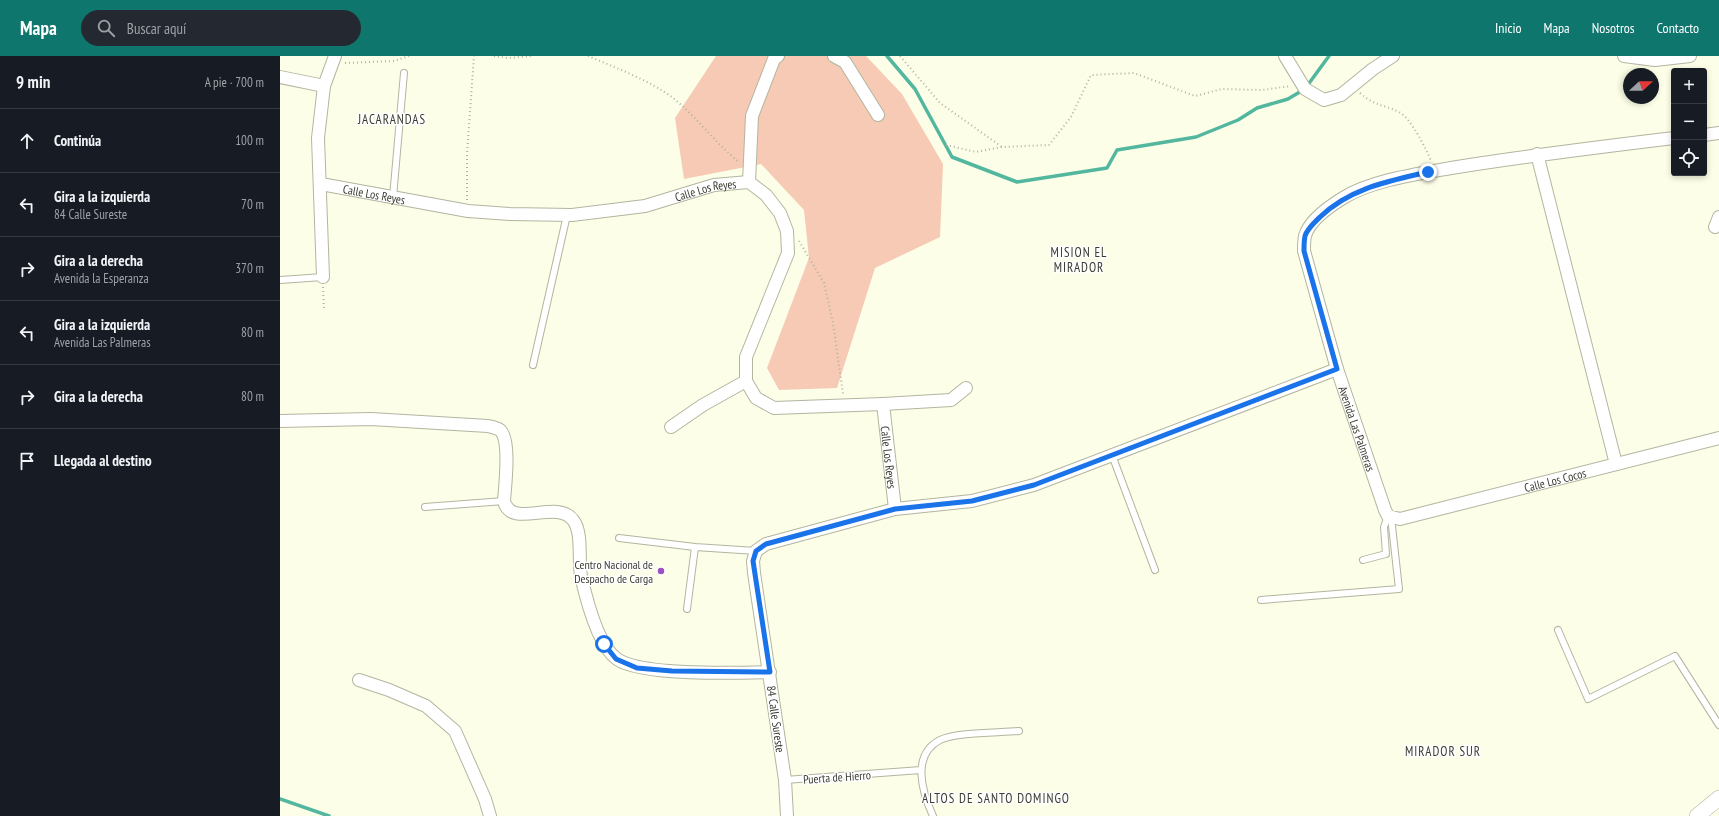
<!DOCTYPE html>
<html lang="es">
<head>
<meta charset="utf-8">
<style>
	:root { --surface:#171b24; --page:#242831; --text:#f1f3f6; --muted:#9ea1a6; --line:#363941; --accent:#0f766e }
	body { margin:0; font-family:"PT Sans Narrow",sans-serif; background:var(--page); color:var(--text) }
	.controls { position:absolute; right:12px; top:12px; display:grid; overflow:hidden; border-radius:4px; box-shadow:0 2px 6px #0003 }
	.controls button { width:36px; height:36px; display:grid; place-items:center; padding:0; border:0; border-bottom:1px solid var(--line); background:var(--surface); color:var(--text); font:20px sans-serif }
	.compass { position:absolute; left:1343px; top:12px; width:36px; height:36px; border-radius:50%; background:var(--surface); box-shadow:0 2px 6px #0003; rotate:68deg }
	.stop { position:absolute; width:12px; height:12px; margin:-9px; border:3px solid #1a73e8; border-radius:50%; background:#fff }
	.stop.end { background:#1a73e8; border-color:#fff; box-shadow:0 1px 4px #0008 }
	.list { margin:0; padding:0; list-style:none }
	h2 { display:flex; justify-content:space-between; align-items:center; height:52px; margin:0; padding:0 16px; font-size:17px }
	h2 small { font-size:13px; font-weight:400; color:var(--muted) }
	.list li { display:grid; grid-template-columns:26px 1fr auto; gap:12px; align-items:center; box-sizing:border-box; height:64px; padding:0 16px; border-top:1px solid var(--line) }
	.list b { display:block; font-size:15px; white-space:nowrap }
	.list p { margin:0; font-size:13px; white-space:nowrap; color:var(--muted) }
	.list em { font-size:13px; font-style:normal; color:var(--muted) }
	.icon { flex:none; width:22px; height:22px; fill:none; stroke:currentColor; stroke-width:2; stroke-linecap:round; stroke-linejoin:round }
	.map { position:relative; flex:none; width:1439px; height:760px; overflow:hidden }
	header { display:flex; align-items:center; gap:24px; box-sizing:border-box; height:56px; padding:0 20px; background:var(--accent); color:#fff }
	header strong { font-size:19px }
	nav { display:flex; gap:22px; margin-inline-start:auto; font-size:14px }
	.search { width:280px; height:36px; background:var(--page); display:flex; align-items:center; gap:10px; box-sizing:border-box; padding:0 14px; border-radius:22px; color:var(--muted); font-size:15px }
	main { display:flex }
	aside { flex:1; background:var(--surface) }
	.map>svg:first-child { display:block }
</style>
</head>
<body>
<header>
<strong>Mapa</strong>
<div class="search"><svg class="icon" aria-label="search" viewBox="0 0 24 24"><circle cx="10" cy="10" r="6"/><path d="M15 15l6 6"/></svg>Buscar aquí</div>
<nav><a>Inicio</a><a>Mapa</a><a>Nosotros</a><a>Contacto</a></nav>
</header>
<main>
<aside>
<h2>9 min<small>A pie · 700 m</small></h2>
<ul class="list">
<li><svg class="icon" aria-label="ahead" viewBox="0 0 24 24"><path d="M12 20V5M6 11l6-6 6 6"/></svg><div><b>Continúa</b></div><em>100 m</em></li>
<li><svg class="icon" aria-label="left" viewBox="0 0 24 24"><path d="M17 20v-9H6M10 6l-5 5 5 5"/></svg><div><b>Gira a la izquierda</b><p>84 Calle Sureste</p></div><em>70 m</em></li>
<li><svg class="icon" aria-label="right" viewBox="0 0 24 24"><path d="M7 20v-9h11M14 6l5 5-5 5"/></svg><div><b>Gira a la derecha</b><p>Avenida la Esperanza</p></div><em>370 m</em></li>
<li><svg class="icon" aria-label="left" viewBox="0 0 24 24"><path d="M17 20v-9H6M10 6l-5 5 5 5"/></svg><div><b>Gira a la izquierda</b><p>Avenida Las Palmeras</p></div><em>80 m</em></li>
<li><svg class="icon" aria-label="right" viewBox="0 0 24 24"><path d="M7 20v-9h11M14 6l5 5-5 5"/></svg><div><b>Gira a la derecha</b></div><em>80 m</em></li>
<li><svg class="icon" aria-label="arrive" viewBox="0 0 24 24"><path d="M6 21V4h12l-3 4 3 4H6"/></svg><div><b>Llegada al destino</b></div></li>
</ul>
</aside>
<div class="map">
<svg width="1439" height="760" viewBox="0 0 1439 760">
	<rect width="100%" height="100%" fill="#fcfee7"/>
	<path fill="#f6cab4" d="M 436,0 L 586,0 L 622,38 L 663,108 L 660,181 L 595,212 L 557,332 L 499,334 L 487,312 L 529,202 L 524,154 L 481,108 L 404,123 L 395,62 Z"/>
	<g fill="none" stroke-linecap="round" stroke-linejoin="round">
		<path stroke="#52b79e" stroke-width="3.5" d="M 607,0 L 635,33 L 672,101 L 737,126 L 827,112 L 837,94 L 916,81 L 958,64 L 977,52 L 1008,43 L 1023,34
			M 1027,30 L 1049,0
			M 0,743 L 49,760"/>
		<defs>
			<path id="service" d="M 113,141 L 124,17
				M 0,224 L 43,221
				M 253,309 L 287,159
				M 832,399 L 875,514
				M 145,451 L 224,445
				M 339,482 L 415,491 L 476,495
				M 1083,504 L 1106,498 L 1104,471 L 1108,460
				M 981,544 L 1119,533 L 1111,461
				M 407,553 L 415,491
				M 1278,574 L 1308,643 L 1395,600 L 1439,669
				M 505,724 L 641,714
				M 653,760 C 642,736 631,699 660,684 C 677,676 720,677 739,675"/>
			<g id="minor">
				<path d="M 554,0 L 565,6 L 598,59"/>
				<path d="M 1005,0 L 1025,33 L 1044,44 L 1061,39 L 1093,13 L 1113,0"/>
				<path d="M 1344,0 L 1375,4 L 1410,0"/>
				<path d="M 0,21 L 44,30"/>
				<path d="M 1424,79 L 1439,77"/>
				<path id="s1" d="M 1394,82 C 1319,91 1245,100 1171,112 C 1138,118 1092,124 1063,142 C 1050,150 1029,165 1025,180 C 1024,185 1024,190 1024,195 L 1057,313 L 1105,454 L 1108,460 L 1120,463 L 1439,382"/>
				<path d="M 1257,98 L 1336,408"/>
				<path d="M 469,126 L 472,60 L 494,3 L 498,0"/>
				<path id="s2" d="M 41,128 L 188,155 L 230,158 L 292,159 L 365,150 L 434,129 L 469,126 L 486,139 L 500,157 L 507,175 L 508,197 L 466,301 L 466,325 L 476,342 L 494,352 L 603,348 L 615,453"/>
				<path d="M 1435,171 L 1439,161"/>
				<path d="M 43,221 L 38,82 L 44,30 L 55,0"/>
				<path d="M 603,348 L 671,344 L 686,332"/>
				<path d="M 0,365 L 91,363 L 208,370 C 212,371 217,372 220,374 C 231,384 225,430 224,445 C 231,474 277,442 293,464 C 303,476 298,505 301,520 C 306,542 318,590 337,603 C 361,620 457,617 490,616"/>
				<path d="M 391,371 L 423,349 L 466,325"/>
				<path d="M 79,624 L 109,634 L 146,650 L 175,675 L 205,743 L 210,760"/>
				<path d="M 507,760 L 505,724 L 474,517 L 473,505 L 476,495 L 486,488 L 615,453 L 692,445 L 754,429 L 1057,313"/>
			</g>
			<path id="tertiary" d="M 1417,760 L 1439,742"/>
		</defs>
		<use href="#service" stroke="#b3b5a0" stroke-width="8"/>
		<use href="#minor" stroke="#b3b5a0" stroke-width="14"/>
		<use href="#tertiary" stroke="#b3b5a0" stroke-width="16"/>
		<path stroke="#b0b2a0" stroke-width="2" stroke-dasharray="1 3" stroke-linecap="butt" d="M 214,0 L 228,2 L 252,0
			M 308,0 C 334,11 371,25 393,42 C 417,61 435,87 459,106
			M 620,0 L 660,47 L 722,91
			M 65,7 L 114,5 L 129,0
			M 1080,37 C 1096,51 1103,48 1119,56 C 1130,61 1147,94 1151,105
			M 666,89 L 696,96 L 722,91 L 769,89 L 791,61 L 811,19 L 854,17 L 915,40 L 942,33 L 982,34 L 1011,30
			M 187,144 L 187,98 L 194,0
			M 519,185 L 544,227 L 553,267 L 563,338
			M 43,231 L 44,254"/>
		<use href="#service" stroke="#fff" stroke-width="6"/>
		<use href="#minor" stroke="#fff" stroke-width="12"/>
		<use href="#tertiary" stroke="#fff" stroke-width="15"/>
	</g>
	<g fill="none" stroke-linecap="round" stroke-linejoin="round">
		<path stroke="#1a73e8" stroke-width="5" d="M 324,588 L 336,603 L 357,612 L 392,615 L 490,616 L 473,505 L 476,495 L 486,488 L 615,453 L 692,445 L 754,429 L 1057,313 L 1024,195 C 1024,190 1024,185 1025,180 C 1027,173 1035,166 1040,161 C 1070,132 1109,125 1148,116"/>
	</g>
	<circle fill="#9c4fc1" stroke="#fff" stroke-width="1.5" cx="381" cy="515" r="4"/>
	<g text-anchor="middle" dominant-baseline="central" stroke-width="3" stroke-linejoin="round" paint-order="stroke">
		<g font-size="12" fill="#3b3b33" stroke="#fff">
			<text stroke="none"><textPath href="#s2" startOffset="390">Calle Los Reyes</textPath></text>
			<text stroke="none"><textPath href="#s2" startOffset="54">Calle Los Reyes</textPath></text>
			<text stroke="none"><textPath href="#s1" startOffset="593">Avenida Las Palmeras</textPath></text>
			<text stroke="none"><textPath href="#s2" startOffset="859">Calle Los Reyes</textPath></text>
			<text stroke="none"><textPath href="#s1" startOffset="858">Calle Los Cocos</textPath></text>
			<text transform="translate(496 663) rotate(82)">84 Calle Sureste</text>
			<text transform="translate(557 721) rotate(-4)">Puerta de Hierro</text>
		</g>
		<g font-size="12" fill="#3b3b33" stroke="#fff" text-anchor="end">
			<text x="373" y="508">Centro Nacional de<tspan x="373" dy="14">Despacho de Carga</tspan></text>
		</g>
		<g font-size="13" letter-spacing="1" fill="#3b3b33" stroke="#fff">
			<text x="112" y="63">JACARANDAS</text>
			<text x="799" y="196">MISION EL<tspan x="799" dy="15">MIRADOR</tspan></text>
			<text x="1163" y="695">MIRADOR SUR</text>
			<text x="716" y="742">ALTOS DE SANTO DOMINGO</text>
		</g>
	</g>
</svg>
<div class="controls">
<button>+</button>
<button>−</button>
<button><svg class="icon" aria-label="locate" viewBox="0 0 24 24"><circle cx="12" cy="12" r="6"/><path d="M12 2v4M12 18v4M2 12h4M18 12h4"/></svg></button>
</div>
<svg class="compass" viewBox="-18 -18 36 36"><path d="M0-13l5 13h-10z" fill="#e53935"/><path d="M0 13l5-13h-10z" fill="#9ea1a6"/></svg>
<div class="stop" style="left:324px;top:588px"></div>
<div class="stop end" style="left:1148px;top:116px"></div>
</div>
</main>
</body>
</html>
